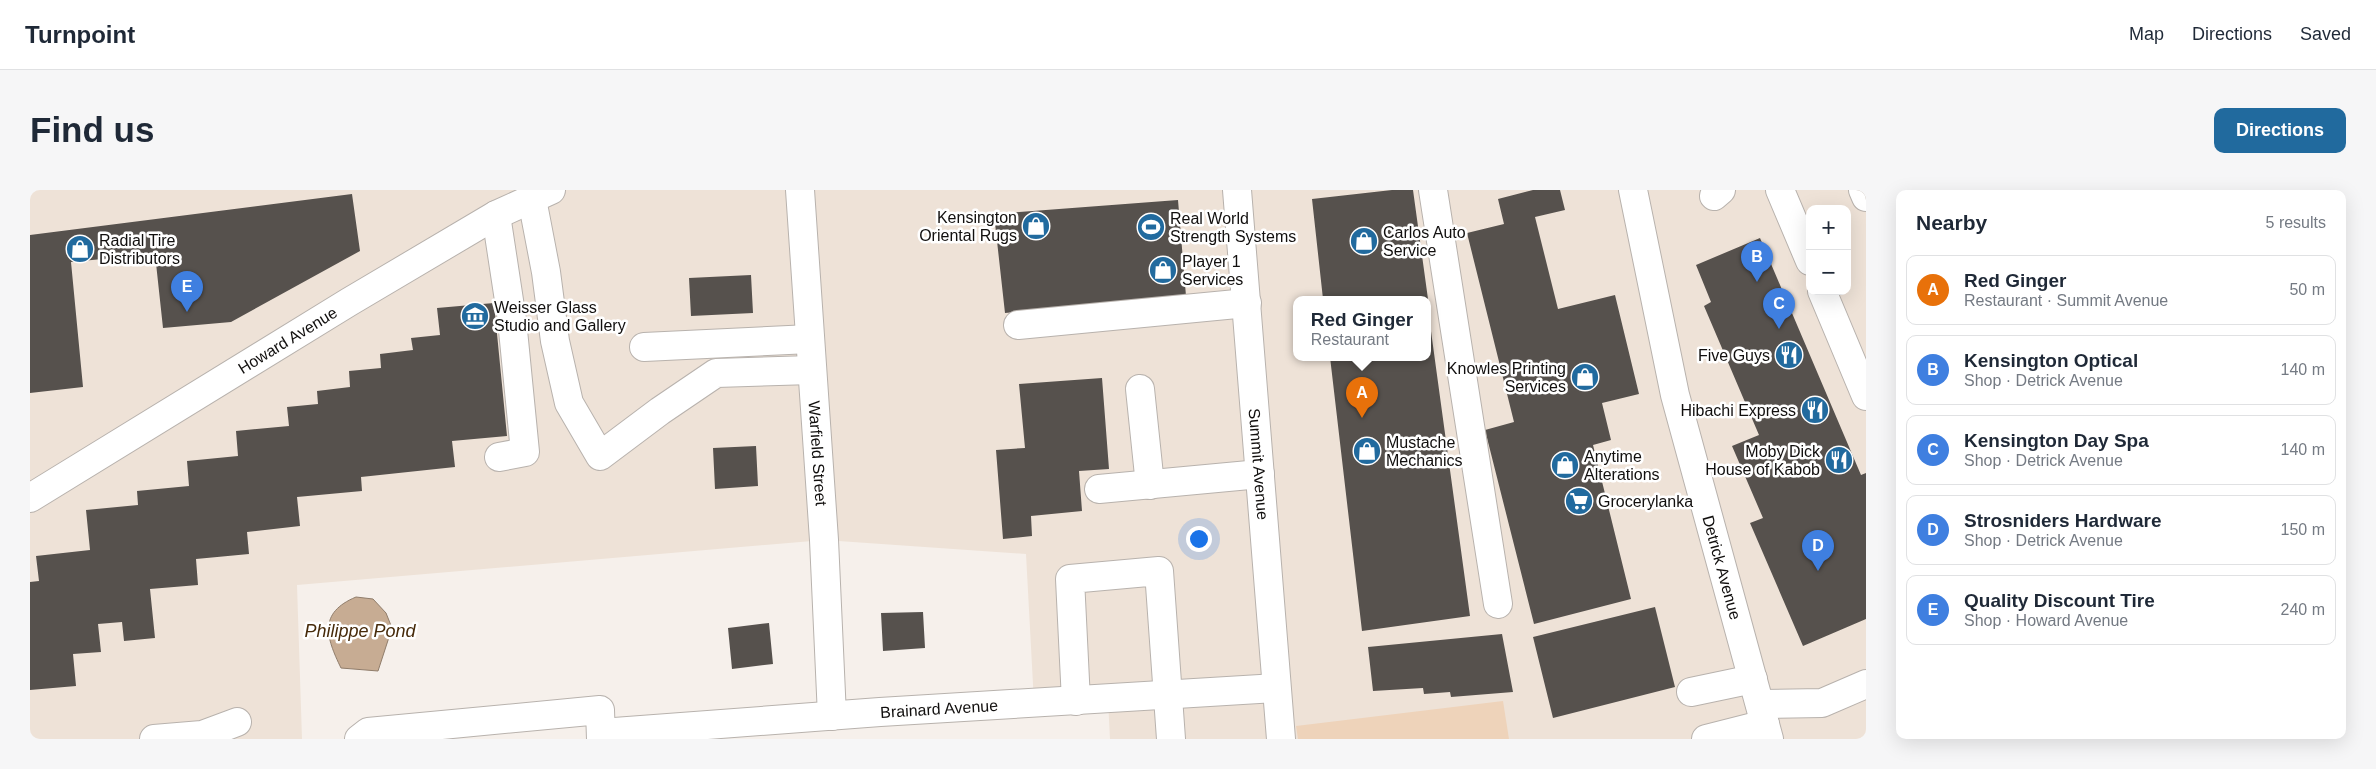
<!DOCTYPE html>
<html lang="en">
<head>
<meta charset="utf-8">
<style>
	:root { --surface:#fff; --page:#f6f6f7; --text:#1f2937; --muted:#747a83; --line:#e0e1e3; --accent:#216a9e }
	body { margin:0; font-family:Arial,sans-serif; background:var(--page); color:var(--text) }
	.controls { position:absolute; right:15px; top:15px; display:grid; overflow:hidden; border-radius:10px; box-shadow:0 5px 20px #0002 }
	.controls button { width:45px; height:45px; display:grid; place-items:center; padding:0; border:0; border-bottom:1px solid var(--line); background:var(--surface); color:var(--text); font:25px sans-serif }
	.you { position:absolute; left:1168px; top:348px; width:18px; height:18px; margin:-12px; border:4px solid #fff; border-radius:50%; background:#1a73e8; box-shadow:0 0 0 8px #1a73e833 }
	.badge { display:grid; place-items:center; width:32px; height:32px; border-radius:50%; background:var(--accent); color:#fff; font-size:16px; font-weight:700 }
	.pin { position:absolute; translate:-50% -41px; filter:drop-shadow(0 1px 2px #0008) }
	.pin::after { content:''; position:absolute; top:26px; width:18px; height:15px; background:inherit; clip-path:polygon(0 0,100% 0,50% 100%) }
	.popup { position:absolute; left:1263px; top:106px; width:138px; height:65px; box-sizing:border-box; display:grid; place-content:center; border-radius:10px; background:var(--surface); filter:drop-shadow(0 1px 4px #0005); font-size:16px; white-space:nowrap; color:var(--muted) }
	.popup b { font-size:19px; color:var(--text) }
	.popup::after { content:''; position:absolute; left:50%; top:100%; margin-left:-10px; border:10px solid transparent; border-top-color:var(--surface) }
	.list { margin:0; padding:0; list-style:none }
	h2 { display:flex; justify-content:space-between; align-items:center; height:65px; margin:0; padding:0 20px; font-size:21px }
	h2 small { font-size:16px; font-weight:400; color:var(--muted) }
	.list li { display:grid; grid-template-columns:32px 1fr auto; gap:15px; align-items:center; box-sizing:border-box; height:70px; margin:0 10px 10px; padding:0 10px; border:1px solid var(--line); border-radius:10px }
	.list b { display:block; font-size:19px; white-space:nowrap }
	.list p { margin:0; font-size:16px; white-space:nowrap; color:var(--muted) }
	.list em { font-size:16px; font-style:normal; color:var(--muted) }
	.map { position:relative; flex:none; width:1836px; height:549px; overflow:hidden; border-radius:10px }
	header { display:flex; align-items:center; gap:30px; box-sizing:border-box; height:70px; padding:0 25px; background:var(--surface); border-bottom:1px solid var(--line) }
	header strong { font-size:24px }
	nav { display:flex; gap:28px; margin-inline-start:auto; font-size:18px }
	.intro { display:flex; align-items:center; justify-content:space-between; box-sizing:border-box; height:120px; padding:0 30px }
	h1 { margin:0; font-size:35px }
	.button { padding:12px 22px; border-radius:10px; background:var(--accent); color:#fff; font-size:18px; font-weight:700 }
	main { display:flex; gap:30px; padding:0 30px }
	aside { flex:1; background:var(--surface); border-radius:10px; box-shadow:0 5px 20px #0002 }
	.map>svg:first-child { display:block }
</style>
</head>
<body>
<header>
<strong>Turnpoint</strong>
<nav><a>Map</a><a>Directions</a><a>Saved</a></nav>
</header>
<div class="intro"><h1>Find us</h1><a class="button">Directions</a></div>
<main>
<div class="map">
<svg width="1836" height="549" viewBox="0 0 1836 549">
	<rect width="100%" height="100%" fill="#f6f0eb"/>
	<path fill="#eee2d7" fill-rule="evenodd" d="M 0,0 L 1836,0 L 1836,549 L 1080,549 L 1078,510 L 1004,513 L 996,364 L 794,350 L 267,395 L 272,549 L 0,549 ZM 1780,19 L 1817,19 L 1817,101 L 1780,101 ZM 1267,109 L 1397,109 L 1397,167 L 1267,167 Z"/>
	<path fill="#eed3ba" d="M 1473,511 L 1479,549 L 1268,549 L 1266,536 Z"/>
	<path fill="#c7ac93" stroke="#907d6b" d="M 326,407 L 343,409 L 356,423 L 362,438 L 348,481 L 311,478 C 296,447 288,423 326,407 Z"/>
	<path fill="#56514d" d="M 1362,0 L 1383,0 L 1398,109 L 1293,109 L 1282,9 Z
		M 1503,0 L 1530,0 L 1535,20 L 1505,27 L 1528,119 L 1585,105 L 1609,204 L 1572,213 L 1581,250 L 1563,255 L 1601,409 L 1504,434 L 1455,240 L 1484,232 L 1437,43 L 1474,34 L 1468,9 Z
		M 322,4 L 330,61 L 201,132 L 133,138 L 125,64 L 41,72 L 53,197 L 0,203 L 0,45 Z
		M 1148,10 L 1156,106 L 975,123 L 964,24 Z
		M 1730,48 L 1831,285 L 1836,283 L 1836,429 L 1773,456 L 1720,333 L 1733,328 L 1702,256 L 1729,245 L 1674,116 L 1681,112 L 1666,75 Z
		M 721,85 L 723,123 L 661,126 L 659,88 Z
		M 1397,112 L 1440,426 L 1332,441 L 1300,167 L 1397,167 Z
		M 464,113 L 477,246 L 422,251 L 425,277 L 331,287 L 332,301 L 267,307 L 270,336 L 217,342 L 219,364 L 166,369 L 168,395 L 120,399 L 125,448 L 94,451 L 92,432 L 68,434 L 71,462 L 43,464 L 46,496 L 0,500 L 0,392 L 9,391 L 6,366 L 60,360 L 56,320 L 108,315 L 107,301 L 159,296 L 157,271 L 208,266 L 206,241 L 259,236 L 257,217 L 288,214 L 287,201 L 320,197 L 319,181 L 351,178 L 350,164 L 383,160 L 381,148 L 410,145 L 407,118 Z
		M 1072,188 L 1079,279 L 1049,281 L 1052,321 L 1001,326 L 1002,346 L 973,349 L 966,260 L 995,258 L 989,194 Z
		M 726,256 L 728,296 L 685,299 L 683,258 Z
		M 1625,417 L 1645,497 L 1523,528 L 1503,447 Z
		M 893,422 L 895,458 L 853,461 L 851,423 Z
		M 739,433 L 743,474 L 702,479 L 698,438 Z
		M 1472,444 L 1483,502 L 1421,507 L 1420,502 L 1394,504 L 1393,498 L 1343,501 L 1338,457 Z"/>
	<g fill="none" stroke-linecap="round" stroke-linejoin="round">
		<defs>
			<g id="minor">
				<path id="s1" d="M 770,0 L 794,350 L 802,526"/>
				<path id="s2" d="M 1207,0 L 1251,549"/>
				<path d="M 1403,0 L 1468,414"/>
				<path id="s3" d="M 1603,0 L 1645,205 L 1739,549"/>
				<path d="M 1750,0 L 1780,71"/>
				<path d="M 1833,0 L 1836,7"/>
				<path d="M 1684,6 L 1691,0"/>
				<path d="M 502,9 L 516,82 L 525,151 L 539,213 L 570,266 L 630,221 L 686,183 L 782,180"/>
				<path d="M 466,25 L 482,130 L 495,262 L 469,267"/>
				<path d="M 1792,101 L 1836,206"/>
				<path d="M 988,135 L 1217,113"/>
				<path d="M 614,157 L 780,149"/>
				<path d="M 1110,199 L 1120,295"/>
				<path d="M 1069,299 L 1230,284"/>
				<path id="s4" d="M 0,308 L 319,112 L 466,25 L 521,0"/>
				<path d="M 1661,502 L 1723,489"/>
				<path d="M 1046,511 L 1040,389 L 1129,381 L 1141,549"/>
				<path d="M 1730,514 L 1792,513 L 1836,494"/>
				<path id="s5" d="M 571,543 L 850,522 L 1246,498"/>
				<path d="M 124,549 L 172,545 L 207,532"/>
				<path d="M 329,549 L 338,542 L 570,520 L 571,549"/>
				<path d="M 1676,549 L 1735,534"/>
			</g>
		</defs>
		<use href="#minor" stroke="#b8b2ad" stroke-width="30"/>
		<use href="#minor" stroke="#fff" stroke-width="28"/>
	</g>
	<defs>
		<symbol id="shop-disc" viewBox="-11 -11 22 22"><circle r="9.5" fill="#216a9e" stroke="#fff"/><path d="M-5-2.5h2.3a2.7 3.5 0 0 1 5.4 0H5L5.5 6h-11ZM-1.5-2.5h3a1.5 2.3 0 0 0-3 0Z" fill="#fff"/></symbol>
		<symbol id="stadium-disc" viewBox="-11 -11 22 22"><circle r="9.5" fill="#216a9e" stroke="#fff"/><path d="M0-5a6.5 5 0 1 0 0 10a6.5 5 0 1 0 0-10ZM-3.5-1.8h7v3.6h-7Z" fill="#fff"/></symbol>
		<symbol id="museum-disc" viewBox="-11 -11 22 22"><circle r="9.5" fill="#216a9e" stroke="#fff"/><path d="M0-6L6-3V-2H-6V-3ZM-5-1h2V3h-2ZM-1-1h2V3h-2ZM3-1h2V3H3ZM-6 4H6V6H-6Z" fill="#fff"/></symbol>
		<symbol id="restaurant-disc" viewBox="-11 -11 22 22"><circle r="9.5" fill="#216a9e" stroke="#fff"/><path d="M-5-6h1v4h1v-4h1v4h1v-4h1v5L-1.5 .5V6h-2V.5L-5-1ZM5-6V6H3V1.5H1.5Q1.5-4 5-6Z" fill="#fff"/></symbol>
		<symbol id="supermarket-disc" viewBox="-11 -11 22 22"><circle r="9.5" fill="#216a9e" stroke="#fff"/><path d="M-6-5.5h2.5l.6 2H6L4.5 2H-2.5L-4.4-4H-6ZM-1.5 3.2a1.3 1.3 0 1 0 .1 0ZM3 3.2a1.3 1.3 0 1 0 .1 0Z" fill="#fff"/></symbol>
	</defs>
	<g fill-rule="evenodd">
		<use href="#shop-disc" x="990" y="20" width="32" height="32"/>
		<use href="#stadium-disc" x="1105" y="21" width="32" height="32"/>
		<use href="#shop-disc" x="1318" y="35" width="32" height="32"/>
		<use href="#shop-disc" x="34" y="43" width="32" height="32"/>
		<use href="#shop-disc" x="1117" y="64" width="32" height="32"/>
		<use href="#museum-disc" x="429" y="110" width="32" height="32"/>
		<use href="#restaurant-disc" x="1743" y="149" width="32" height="32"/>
		<use href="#shop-disc" x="1539" y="171" width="32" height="32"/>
		<use href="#restaurant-disc" x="1769" y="204" width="32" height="32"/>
		<use href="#shop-disc" x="1321" y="245" width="32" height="32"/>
		<use href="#restaurant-disc" x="1793" y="254" width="32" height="32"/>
		<use href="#shop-disc" x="1519" y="259" width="32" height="32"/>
		<use href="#supermarket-disc" x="1533" y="295" width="32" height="32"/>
	</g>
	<g text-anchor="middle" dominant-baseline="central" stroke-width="5" stroke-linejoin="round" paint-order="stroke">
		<g font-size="16" fill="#110f0e" stroke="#fff" text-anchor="start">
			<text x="987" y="27" text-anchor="end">Kensington<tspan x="987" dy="18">Oriental Rugs</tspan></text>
			<text x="1140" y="28">Real World<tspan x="1140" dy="18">Strength Systems</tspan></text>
			<text x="1353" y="42">Carlos Auto<tspan x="1353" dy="18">Service</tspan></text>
			<text x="69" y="50">Radial Tire<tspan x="69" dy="18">Distributors</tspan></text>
			<text x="1152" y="71">Player 1<tspan x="1152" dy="18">Services</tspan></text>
			<text x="464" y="117">Weisser Glass<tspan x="464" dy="18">Studio and Gallery</tspan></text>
			<text x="1740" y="165" text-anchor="end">Five Guys</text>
			<text x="1536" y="178" text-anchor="end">Knowles Printing<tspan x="1536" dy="18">Services</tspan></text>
			<text x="1766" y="220" text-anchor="end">Hibachi Express</text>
			<text x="1356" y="252">Mustache<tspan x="1356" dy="18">Mechanics</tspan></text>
			<text x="1790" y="261" text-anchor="end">Moby Dick<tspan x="1790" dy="18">House of Kabob</tspan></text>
			<text x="1554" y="266">Anytime<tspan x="1554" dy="18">Alterations</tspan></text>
			<text x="1568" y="311">Grocerylanka</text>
		</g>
		<g font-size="16" fill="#110f0e" stroke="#fff">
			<text stroke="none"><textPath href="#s4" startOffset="302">Howard Avenue</textPath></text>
			<text stroke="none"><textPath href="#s1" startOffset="264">Warfield Street</textPath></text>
			<text stroke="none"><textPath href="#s2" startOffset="275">Summit Avenue</textPath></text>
			<text stroke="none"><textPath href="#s3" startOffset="388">Detrick Avenue</textPath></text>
			<text stroke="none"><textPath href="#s5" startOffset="339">Brainard Avenue</textPath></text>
		</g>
		<g font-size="18" font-style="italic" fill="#472b0b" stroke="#fff">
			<text x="330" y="441">Philippe Pond</text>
		</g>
	</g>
</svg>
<div class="controls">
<button>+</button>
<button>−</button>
</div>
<div class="you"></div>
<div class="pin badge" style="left:1332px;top:228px;background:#e8710a">A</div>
<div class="popup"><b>Red Ginger</b>Restaurant</div>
<div class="pin badge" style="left:1727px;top:92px;background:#3f7fe0">B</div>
<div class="pin badge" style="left:1749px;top:139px;background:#3f7fe0">C</div>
<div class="pin badge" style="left:1788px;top:381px;background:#3f7fe0">D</div>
<div class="pin badge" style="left:157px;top:122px;background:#3f7fe0">E</div>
</div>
<aside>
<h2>Nearby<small>5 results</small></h2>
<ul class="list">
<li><span class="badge" style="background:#e8710a">A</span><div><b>Red Ginger</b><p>Restaurant · Summit Avenue</p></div><em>50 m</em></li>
<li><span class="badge" style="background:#3f7fe0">B</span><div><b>Kensington Optical</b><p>Shop · Detrick Avenue</p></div><em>140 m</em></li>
<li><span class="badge" style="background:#3f7fe0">C</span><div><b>Kensington Day Spa</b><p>Shop · Detrick Avenue</p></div><em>140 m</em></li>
<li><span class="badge" style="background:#3f7fe0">D</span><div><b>Strosniders Hardware</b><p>Shop · Detrick Avenue</p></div><em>150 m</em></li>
<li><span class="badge" style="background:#3f7fe0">E</span><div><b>Quality Discount Tire</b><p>Shop · Howard Avenue</p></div><em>240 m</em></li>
</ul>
</aside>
</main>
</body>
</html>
